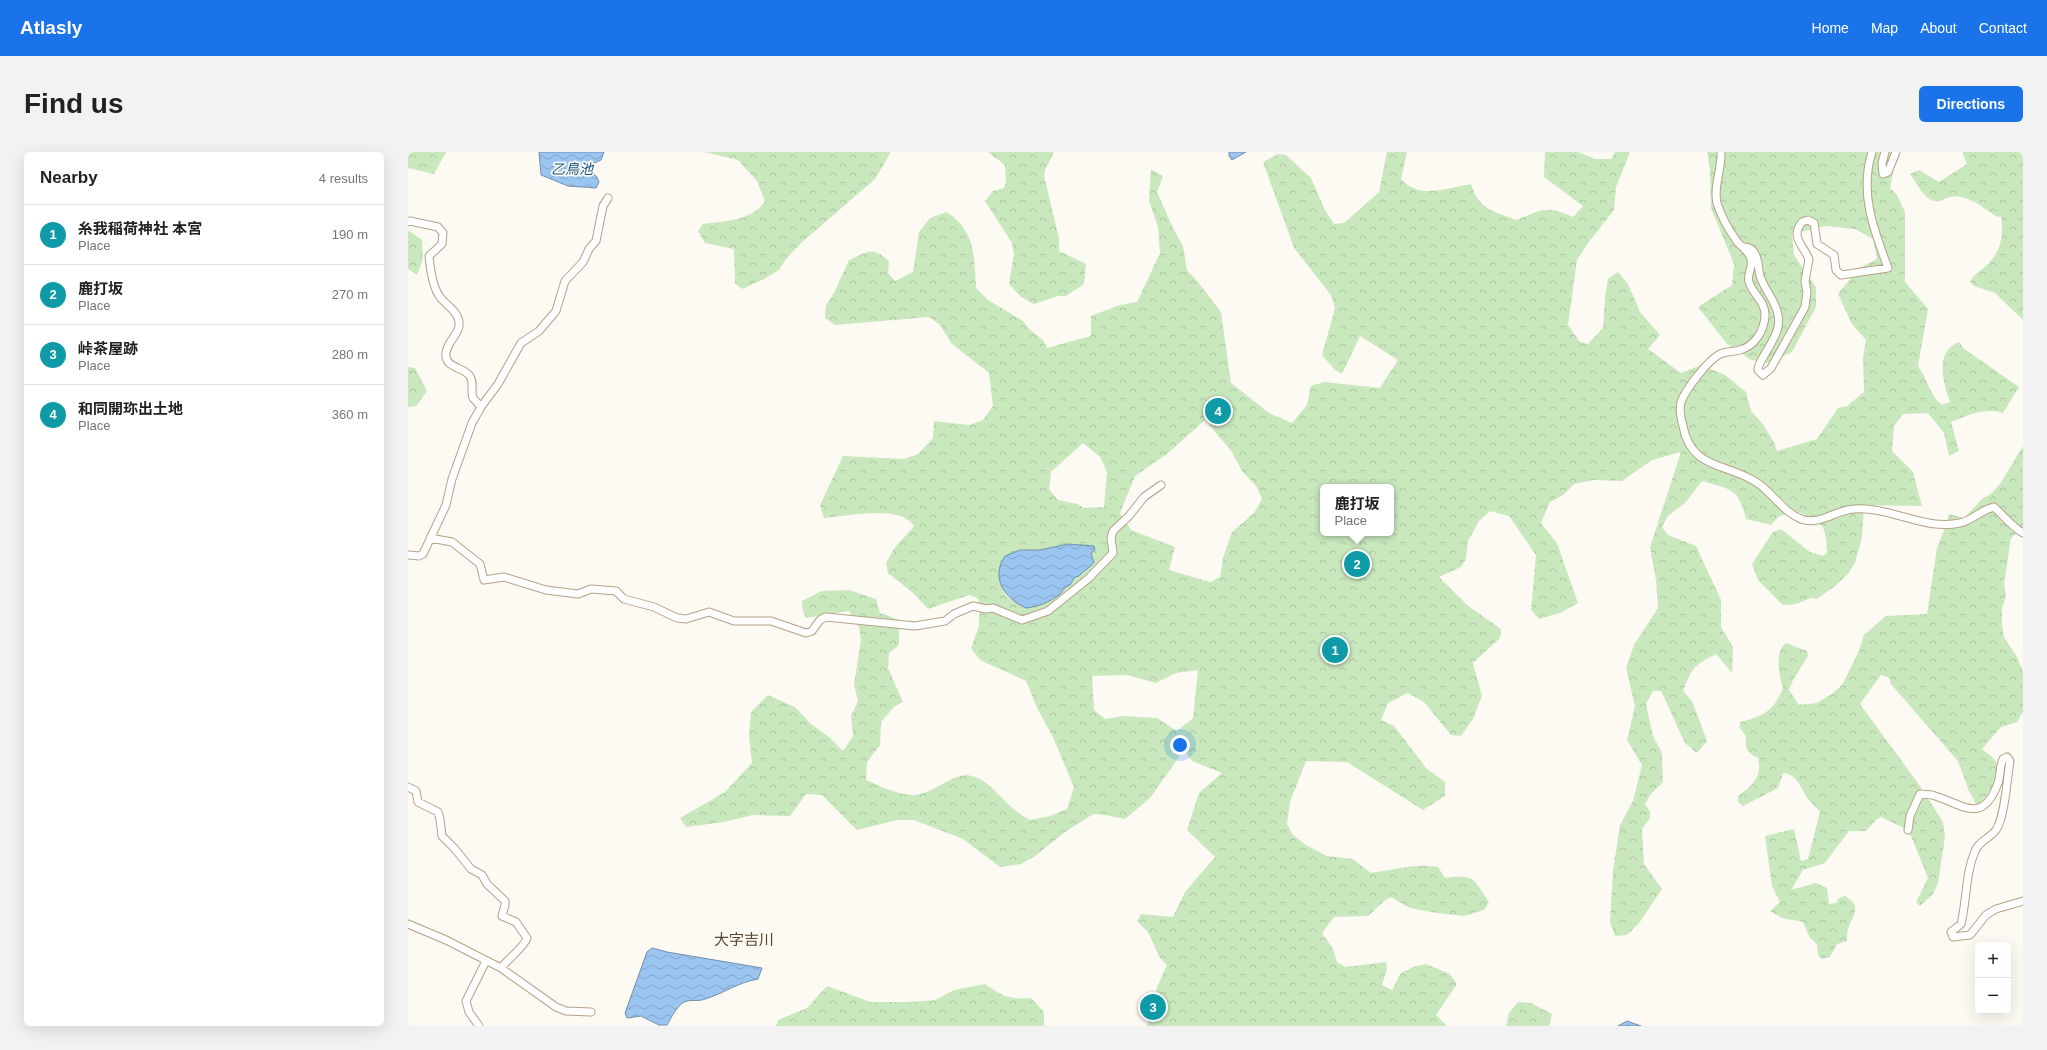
<!DOCTYPE html>
<html lang="en">
<head>
<meta charset="utf-8">
<style>
	:root { --surface:#fff; --page:#f2f2f2; --text:#202124; --muted:#757577; --line:#e0e0e0; --accent:#1a73e8 }
	body { margin:0; font-family:Helvetica,"Noto Sans JP",sans-serif; background:var(--page); color:var(--text) }
	.controls { position:absolute; right:12px; bottom:12px; display:grid; overflow:hidden; border-radius:6px; box-shadow:0 4px 16px #0002 }
	.controls button { width:36px; height:36px; display:grid; place-items:center; padding:0; border:0; border-bottom:1px solid var(--line); background:var(--surface); color:var(--text); font:20px sans-serif }
	.you { position:absolute; left:772px; top:593px; width:14px; height:14px; margin:-10px; border:3px solid #fff; border-radius:50%; background:#1a73e8; box-shadow:0 0 0 6px #1a73e833 }
	.badge { display:grid; place-items:center; width:26px; height:26px; border-radius:50%; background:var(--accent); color:#fff; font-size:13px; font-weight:700 }
	.pin { position:absolute; translate:-50% -50%; border:2px solid #fff; box-shadow:0 1px 4px #0006 }
	.popup { position:absolute; left:912px; top:332px; width:74px; height:52px; box-sizing:border-box; display:grid; place-content:center; border-radius:6px; background:var(--surface); filter:drop-shadow(0 1px 3px #0005); font-size:13px; white-space:nowrap; color:var(--muted) }
	.popup b { font-size:15px; color:var(--text) }
	.popup::after { content:''; position:absolute; left:50%; top:100%; margin-left:-8px; border:8px solid transparent; border-top-color:var(--surface) }
	.list { margin:0; padding:0; list-style:none }
	h2 { display:flex; justify-content:space-between; align-items:center; height:52px; margin:0; padding:0 16px; font-size:17px }
	h2 small { font-size:13px; font-weight:400; color:var(--muted) }
	.list li { display:grid; grid-template-columns:26px 1fr auto; gap:12px; align-items:center; box-sizing:border-box; height:60px; padding:0 16px; border-top:1px solid var(--line) }
	.list b { display:block; font-size:15px; white-space:nowrap }
	.list p { margin:0; font-size:13px; white-space:nowrap; color:var(--muted) }
	.list em { font-size:13px; font-style:normal; color:var(--muted) }
	.map { position:relative; flex:none; width:1615px; height:874px; overflow:hidden; border-radius:6px }
	header { display:flex; align-items:center; gap:24px; box-sizing:border-box; height:56px; padding:0 20px; background:var(--accent); color:#fff }
	header strong { font-size:19px }
	nav { display:flex; gap:22px; margin-inline-start:auto; font-size:14px }
	.intro { display:flex; align-items:center; justify-content:space-between; box-sizing:border-box; height:96px; padding:0 24px }
	h1 { margin:0; font-size:28px }
	.button { padding:10px 18px; border-radius:6px; background:var(--accent); color:#fff; font-size:14px; font-weight:700 }
	main { display:flex; gap:24px; padding:0 24px }
	aside { flex:1; background:var(--surface); border-radius:6px; box-shadow:0 4px 16px #0002 }
	.map>svg:first-child { display:block }
</style>
</head>
<body>
<header>
<strong>Atlasly</strong>
<nav><a>Home</a><a>Map</a><a>About</a><a>Contact</a></nav>
</header>
<div class="intro"><h1>Find us</h1><a class="button">Directions</a></div>
<main>
<aside>
<h2>Nearby<small>4 results</small></h2>
<ul class="list">
<li><span class="badge" style="background:#0f9aa8">1</span><div><b>糸我稲荷神社 本宮</b><p>Place</p></div><em>190 m</em></li>
<li><span class="badge" style="background:#0f9aa8">2</span><div><b>鹿打坂</b><p>Place</p></div><em>270 m</em></li>
<li><span class="badge" style="background:#0f9aa8">3</span><div><b>峠茶屋跡</b><p>Place</p></div><em>280 m</em></li>
<li><span class="badge" style="background:#0f9aa8">4</span><div><b>和同開珎出土地</b><p>Place</p></div><em>360 m</em></li>
</ul>
</aside>
<div class="map">
<svg width="1615" height="874" viewBox="0 0 1615 874">
	<defs>
		<pattern id="forest-crowns" width="20" height="18" patternUnits="userSpaceOnUse"><rect width="20" height="18" fill="#c9e8be"/><path d="M2 6a3 3 0 1 1 6 0M12 15a3 3 0 1 1 6 0" fill="none" stroke="#acc6a2"/></pattern>
		<pattern id="water-waves" width="16" height="10" patternUnits="userSpaceOnUse"><rect width="16" height="10" fill="#9ac5f0"/><path d="M0 5q4-4 8 0t8 0" fill="none" stroke="#84a8cc"/></pattern>
	</defs>
	<rect width="100%" height="100%" fill="#fdf9f3"/>
	<path fill="url(#forest-crowns)" fill-rule="evenodd" d="M 0,0 L 38,0 L 26,22 L 0,16 Z
		M 296,0 L 483,0 L 467,27 L 392,92 L 378,107 L 371,118 L 356,127 L 334,137 L 327,131 L 326,97 L 297,91 L 290,79 L 295,72 C 317,69 344,69 357,49 L 349,29 L 330,8 Z
		M 580,0 L 646,0 L 637,18 L 636,24 L 651,86 L 651,99 L 678,112 L 676,132 L 658,144 L 650,144 L 626,152 L 613,145 L 601,132 L 606,102 L 604,91 L 577,49 L 585,39 L 596,36 L 598,30 L 597,13 Z
		M 979,0 L 999,0 L 993,27 C 1011,48 1039,36 1063,32 C 1071,58 1085,59 1109,68 C 1135,57 1138,53 1165,65 L 1175,54 L 1136,25 L 1137,0 L 1170,0 L 1187,7 L 1203,7 L 1207,0 L 1222,0 L 1208,35 L 1206,58 L 1180,91 L 1169,108 L 1160,173 L 1172,190 L 1180,192 L 1195,176 L 1197,145 L 1200,127 L 1210,120 L 1220,132 L 1232,160 L 1252,183 L 1240,197 L 1273,221 L 1293,213 L 1317,223 L 1338,240 L 1343,259 L 1354,271 L 1366,290 L 1369,299 L 1409,287 L 1430,256 L 1439,254 L 1456,240 L 1455,206 L 1458,188 L 1444,172 L 1430,142 L 1451,116 L 1469,107 L 1465,87 L 1447,77 L 1418,74 L 1384,82 L 1386,103 L 1408,135 L 1408,155 L 1384,200 L 1359,211 L 1343,208 L 1319,192 L 1290,155 L 1324,133 L 1326,112 L 1303,56 L 1302,18 L 1299,0 L 1489,0 L 1482,36 L 1489,43 L 1497,60 L 1497,130 L 1520,157 L 1510,214 C 1519,226 1522,244 1534,253 L 1542,250 C 1535,230 1526,200 1551,190 L 1555,196 L 1611,235 L 1595,261 C 1578,255 1559,263 1543,270 L 1551,299 L 1541,304 L 1536,281 L 1520,261 L 1495,262 L 1486,274 L 1484,299 L 1505,320 L 1514,354 L 1456,353 L 1454,385 L 1447,411 L 1439,423 L 1427,434 L 1409,447 L 1403,446 L 1388,452 L 1375,453 L 1350,428 L 1344,412 L 1365,380 L 1373,377 L 1402,400 L 1415,404 L 1419,401 C 1418,371 1415,371 1388,359 L 1370,365 L 1363,373 L 1338,367 C 1331,336 1322,337 1294,329 L 1277,351 L 1260,364 L 1254,375 L 1260,383 L 1288,394 L 1313,448 L 1313,475 L 1325,495 L 1324,521 L 1308,502 C 1286,513 1284,516 1275,539 L 1284,549 L 1299,589 L 1289,601 L 1277,591 L 1253,539 L 1245,539 L 1238,552 L 1245,584 L 1254,601 L 1255,630 L 1243,642 L 1237,652 L 1242,660 L 1242,666 L 1234,677 L 1236,712 L 1254,737 L 1231,771 L 1219,783 L 1207,784 L 1202,770 L 1205,719 L 1212,673 L 1225,649 L 1234,613 L 1219,588 L 1227,554 L 1218,516 L 1226,493 L 1250,456 L 1248,428 L 1242,395 L 1273,300 L 1244,308 L 1214,329 L 1185,328 L 1166,332 L 1155,343 L 1142,350 L 1133,371 L 1149,391 L 1170,451 L 1152,461 L 1131,467 L 1123,458 L 1128,403 L 1101,364 L 1082,359 L 1071,369 L 1060,389 L 1058,407 L 1053,415 L 1031,425 L 1059,453 L 1093,477 L 1092,486 L 1065,511 L 1074,544 L 1065,567 L 1053,584 L 1043,583 L 1016,550 L 1000,541 L 980,551 L 973,568 L 986,574 L 1019,617 L 1037,630 L 1037,644 L 1015,658 L 939,610 L 898,609 L 882,650 L 879,672 L 885,683 L 898,693 L 919,704 L 945,707 L 963,721 C 986,718 1007,711 1030,715 L 1037,726 C 1067,722 1065,726 1081,750 L 1076,758 L 1056,764 L 1029,761 L 1002,756 L 983,745 L 976,749 L 960,764 L 926,765 L 914,781 L 925,797 L 929,810 L 937,815 L 978,810 L 979,817 L 974,833 L 984,838 L 993,821 L 1005,815 L 1018,812 L 1042,822 L 1049,832 L 1028,863 L 1039,874 L 739,874 L 749,835 L 759,813 L 752,806 L 740,780 L 729,769 L 733,762 L 765,765 L 777,740 L 807,705 L 779,678 L 791,641 L 814,621 L 784,609 L 776,598 L 742,646 L 717,667 L 698,663 L 685,662 L 657,680 L 627,704 L 613,712 L 592,715 L 555,687 L 506,668 L 489,668 L 449,678 L 414,643 L 398,642 L 382,664 L 345,663 L 316,670 L 278,675 L 272,666 L 317,640 L 344,611 L 341,583 L 343,560 L 360,543 L 387,555 L 403,572 L 421,585 L 435,599 L 445,584 L 443,564 L 450,549 L 446,533 L 453,488 L 451,475 L 441,459 L 398,466 L 394,456 L 394,449 L 414,439 L 441,438 L 468,447 L 472,461 L 491,468 L 491,493 L 481,501 L 480,516 L 495,550 L 486,555 L 473,570 L 472,593 L 459,610 L 458,628 C 473,634 489,643 505,643 C 526,643 545,619 564,624 C 581,628 594,648 607,658 C 611,662 617,665 622,668 L 642,664 L 659,657 L 666,635 L 645,585 L 629,556 L 618,529 L 572,508 L 563,496 L 571,474 L 571,447 L 561,443 L 520,457 L 504,440 L 480,421 L 478,411 L 486,397 L 506,374 C 492,352 440,364 416,366 L 412,353 L 435,304 L 496,307 L 510,302 L 525,286 L 526,269 L 561,273 L 575,268 L 585,254 L 581,221 L 544,192 L 532,173 L 521,165 L 427,173 L 417,166 L 418,153 L 427,139 L 441,108 C 459,100 465,94 481,109 L 480,121 L 487,129 L 505,120 L 511,80 L 522,66 L 539,60 C 568,80 566,104 568,136 L 580,148 L 615,169 L 621,177 L 635,188 L 639,196 L 683,184 L 683,164 L 712,153 L 729,150 L 752,101 L 750,75 L 741,49 L 743,17 L 755,24 L 749,40 L 765,76 L 775,94 L 779,118 L 790,130 L 813,160 L 823,231 L 861,261 L 884,271 L 899,253 L 903,234 L 916,230 L 972,236 L 990,208 L 952,184 L 934,222 L 927,218 L 914,203 L 927,156 L 923,143 L 886,96 L 855,10 L 870,2 L 878,3 L 903,26 L 917,58 L 926,72 L 936,71 L 971,40 ZM 797,268 L 824,300 L 834,319 L 849,335 L 854,347 L 846,361 L 824,380 L 815,406 L 812,425 L 802,430 L 761,418 L 767,395 L 723,378 L 712,361 L 727,324 L 759,302 ZM 675,291 L 692,305 L 699,320 L 696,355 L 676,356 L 669,352 L 650,348 L 641,337 L 643,320 ZM 915,335 L 983,335 L 983,381 L 915,381 ZM 660,392 L 686,394 L 687,397 L 683,402 L 686,410 C 682,416 675,419 671,424 L 667,425 C 657,440 641,449 624,456 C 618,453 609,451 603,448 C 590,440 589,415 597,404 L 612,398 L 632,398 ZM 790,518 L 785,566 L 769,579 L 749,566 L 716,564 L 697,567 L 686,558 L 684,524 L 719,523 L 748,531 L 768,521 Z
		M 1554,0 L 1615,0 L 1615,168 L 1587,141 L 1566,134 L 1562,130 C 1565,123 1571,120 1577,115 C 1593,100 1596,84 1593,64 L 1590,65 C 1577,58 1568,48 1553,45 C 1545,43 1538,46 1532,49 C 1519,53 1508,30 1502,22 L 1511,18 L 1531,30 L 1559,12 Z
		M 0,78 L 14,88 L 15,107 L 9,123 L 0,117 Z
		M 0,215 L 7,216 L 19,239 L 8,254 L 0,255 Z
		M 1615,294 L 1615,380 L 1611,379 L 1603,386 L 1596,432 L 1598,444 L 1594,456 L 1594,473 L 1596,485 L 1609,505 L 1615,519 L 1615,560 L 1609,570 L 1593,575 L 1574,597 C 1578,601 1586,605 1588,610 C 1594,626 1579,644 1569,654 L 1561,639 L 1550,609 L 1482,531 L 1482,526 L 1473,523 L 1452,552 L 1512,634 L 1535,670 L 1537,685 L 1530,731 L 1525,742 L 1512,754 L 1508,750 L 1520,726 L 1503,684 L 1494,675 L 1473,665 L 1468,668 L 1458,679 L 1441,679 L 1417,711 L 1395,718 L 1383,738 L 1408,731 L 1419,736 L 1421,752 L 1428,751 L 1431,746 L 1437,744 C 1455,755 1445,762 1440,777 C 1439,780 1439,785 1439,789 L 1429,792 L 1422,805 L 1414,807 L 1410,803 L 1409,792 L 1402,786 L 1395,770 L 1374,766 L 1362,759 L 1372,750 L 1364,734 L 1357,684 L 1386,677 L 1393,709 L 1400,707 L 1412,660 C 1409,656 1404,652 1401,648 C 1392,636 1391,623 1375,621 L 1370,636 L 1335,654 L 1330,650 L 1330,644 C 1344,634 1355,624 1350,606 C 1338,600 1337,597 1338,584 L 1331,575 L 1333,570 C 1356,563 1365,560 1375,536 C 1371,523 1366,500 1378,491 L 1399,499 L 1400,504 L 1385,528 L 1381,538 L 1391,553 L 1409,551 L 1425,541 L 1434,533 L 1450,501 L 1456,483 L 1478,464 L 1519,462 L 1529,396 L 1538,373 L 1541,362 L 1556,366 L 1574,347 L 1584,341 L 1592,332 Z
		M 577,832 C 594,844 602,848 623,846 L 636,860 L 636,873 L 638,874 L 368,874 L 370,868 L 399,856 L 419,834 L 462,850 L 502,850 L 527,848 L 546,838 Z
		M 1110,850 L 1123,851 L 1144,862 L 1141,874 L 1098,874 L 1101,861 Z"/>
	<path fill="url(#water-waves)" stroke="#728eaa" d="M 131,0 L 196,0 L 193,8 L 182,13 L 181,18 L 189,25 L 191,30 L 188,36 L 160,34 L 133,23 Z
		M 821,0 L 838,0 L 824,8 L 821,4 Z
		M 660,392 L 686,394 L 687,397 L 683,402 L 686,410 C 682,416 675,419 671,424 L 667,425 L 662,433 C 656,435 655,439 651,443 C 641,450 630,455 618,456 C 597,447 582,426 597,404 L 612,398 L 632,398 Z
		M 244,796 L 259,800 L 354,816 L 350,827 C 328,831 317,841 297,847 C 290,850 283,847 276,850 C 269,854 263,866 259,873 L 251,873 L 233,864 L 219,866 L 217,861 L 239,800 Z
		M 1219,869 L 1233,874 L 1210,874 Z"/>
	<g fill="none" stroke-linecap="round" stroke-linejoin="round">
		<defs>
			<path id="minor" d="M 1313,0 C 1314,17 1305,35 1309,51 C 1313,64 1321,78 1328,88 C 1332,94 1339,98 1342,104 C 1347,114 1338,121 1341,130 C 1345,143 1358,150 1357,164 C 1356,179 1347,194 1332,198 C 1325,200 1318,199 1312,202 C 1299,209 1278,237 1273,250 C 1271,258 1273,267 1275,274 C 1283,318 1319,311 1348,330 C 1364,340 1375,360 1393,367 C 1412,374 1427,358 1446,357 C 1482,354 1516,379 1552,371 C 1563,369 1573,358 1586,355 C 1596,364 1603,374 1615,381
				M 1477,0 L 1474,11 L 1475,22 L 1480,20 L 1488,0
				M 0,70 L 2,69 L 30,75 L 35,81 L 34,92 L 21,104 C 22,115 25,136 32,145 C 37,152 47,157 50,166 C 56,181 36,190 38,205 C 39,215 55,216 61,223 C 67,230 62,238 65,246 L 73,255
				M 1336,95 C 1340,95 1344,97 1346,100 C 1351,107 1350,117 1352,124 C 1358,142 1374,155 1370,175 C 1368,188 1349,211 1350,218 L 1355,223 L 1363,216 L 1397,155 L 1399,140 L 1397,129 L 1401,107 C 1395,93 1382,85 1394,70 L 1400,68 L 1406,71 L 1409,92 L 1426,103 L 1428,118 L 1433,123 L 1480,116 C 1466,78 1451,41 1464,0
				M 22,386 L 44,390 L 72,412 L 76,428 L 96,425 L 138,438 L 170,442 L 183,437 L 208,439 L 216,447 L 246,455 L 269,466 L 278,467 L 301,460 L 326,469 L 363,469 L 398,481 L 404,479 L 412,468 L 418,465 L 507,474 L 537,469 L 546,462 L 565,454 L 578,457 L 585,456 L 614,468 L 640,459 L 681,426 L 705,401 L 703,386 L 705,379 L 721,364 L 736,345 L 753,333
				M 0,403 L 11,404 L 15,402 L 38,353 L 44,327 L 64,271 L 73,255 L 90,232 L 113,191 L 131,179 L 148,159 L 157,129 L 175,110 L 181,97 L 188,89 L 195,54 L 200,46
				M 0,635 L 8,639 L 10,650 L 30,660 L 32,667 L 34,684 L 47,697 L 63,717 L 74,723 L 79,732 L 97,749 L 97,753 L 94,764 L 108,770 L 119,786 C 117,794 99,808 93,816
				M 1500,678 L 1502,664 L 1512,642 C 1516,643 1520,642 1524,643 C 1555,652 1574,674 1590,631 C 1593,623 1591,615 1595,607 L 1599,605 L 1602,609 C 1599,626 1597,665 1588,678 C 1582,686 1573,688 1568,697 C 1557,721 1559,748 1553,772 L 1543,780 L 1545,785 L 1562,783 L 1578,763 L 1588,757 L 1615,749
				M 0,772 L 38,788 L 93,816 L 148,855 L 158,859 L 183,860
				M 71,874 L 61,860 L 58,849 L 78,809"/>
		</defs>
		<use href="#minor" stroke="#b5a287" stroke-width="9"/>
		<use href="#minor" stroke="#fff" stroke-width="7"/>
	</g>
	<g text-anchor="middle" dominant-baseline="central" stroke-width="3.5" stroke-linejoin="round" paint-order="stroke">
		<g font-size="14" font-style="italic" fill="#135488" stroke="#fdf9f3">
			<text x="164" y="17">乙鳥池</text>
		</g>
		<g font-size="15" fill="#56452d" stroke="#fdf9f3">
			<text x="336" y="787">大字吉川</text>
		</g>
	</g>
</svg>
<div class="controls">
<button>+</button>
<button>−</button>
</div>
<div class="you"></div>
<div class="pin badge" style="left:927px;top:498px;background:#0f9aa8">1</div>
<div class="pin badge" style="left:949px;top:412px;background:#0f9aa8">2</div>
<div class="popup"><b>鹿打坂</b>Place</div>
<div class="pin badge" style="left:745px;top:855px;background:#0f9aa8">3</div>
<div class="pin badge" style="left:810px;top:259px;background:#0f9aa8">4</div>
</div>
</main>
</body>
</html>
